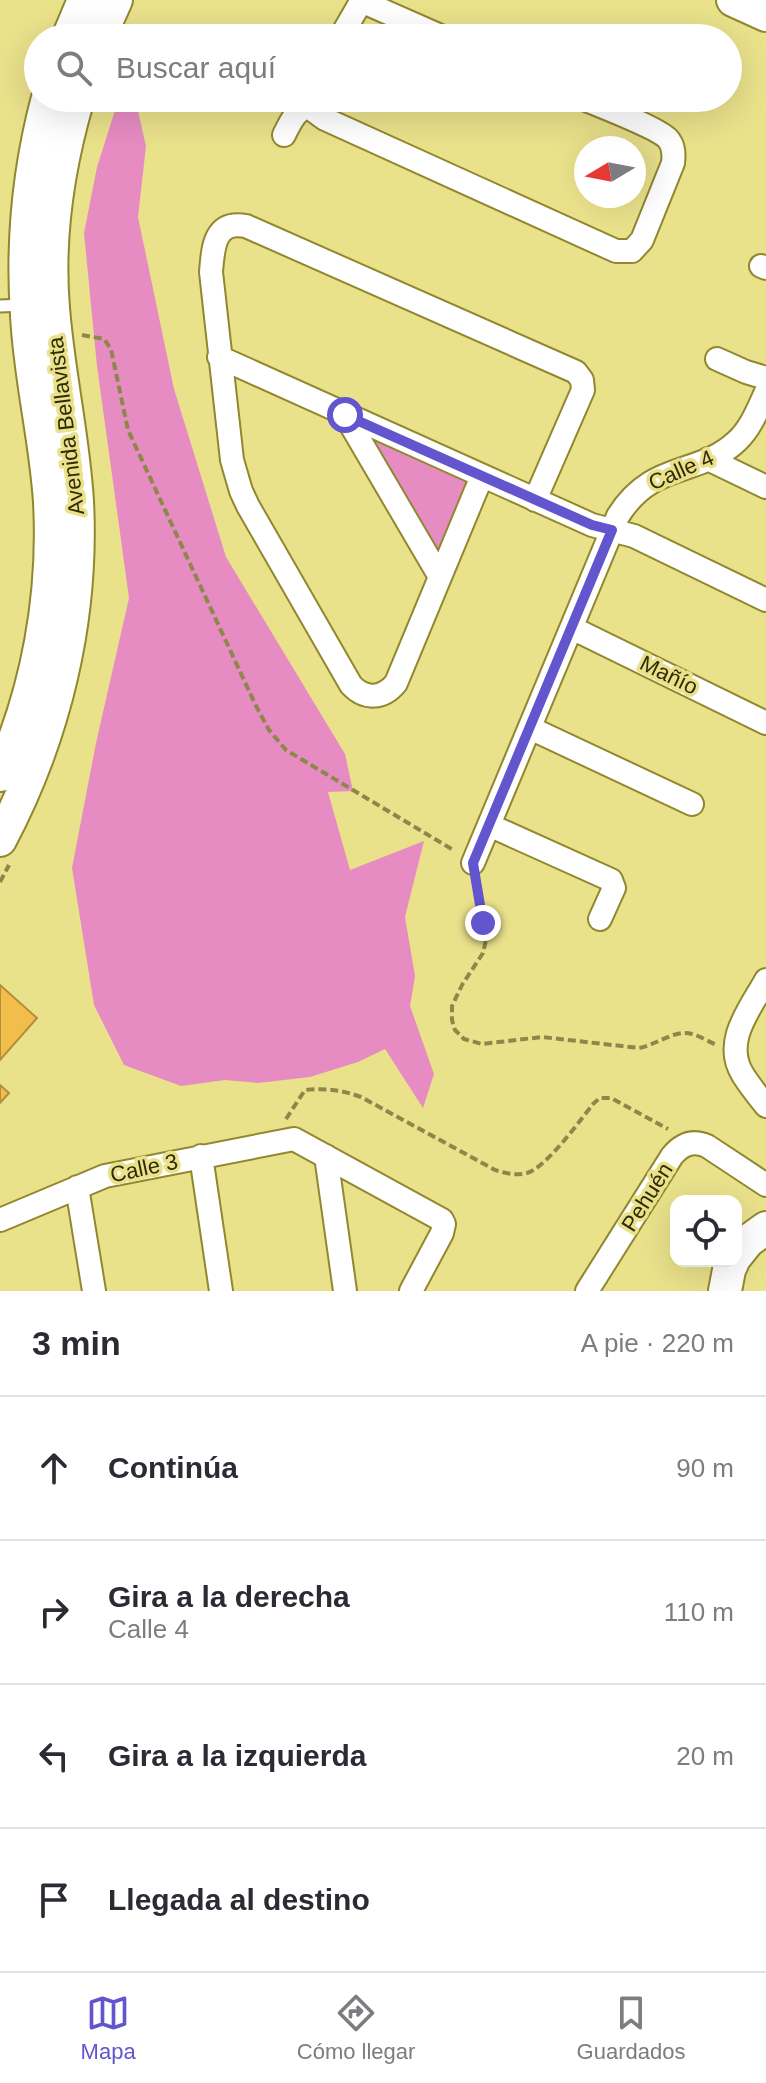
<!DOCTYPE html>
<html lang="es">
<head>
<meta charset="utf-8">
<style>
	:root { --surface:#fff; --page:#f7f7f7; --text:#2b2b33; --muted:#7c7c81; --line:#e1e1e2; --accent:#6355cd }
	body { margin:0; font-family:Helvetica,sans-serif; background:var(--page); color:var(--text) }
	.controls { position:absolute; right:24px; bottom:24px; display:grid; overflow:hidden; border-radius:16px; box-shadow:0 8px 32px #0002 }
	.controls button { width:72px; height:72px; display:grid; place-items:center; padding:0; border:0; border-bottom:2px solid var(--line); background:var(--surface); color:var(--text); font:40px sans-serif }
	.compass { position:absolute; left:574px; top:136px; width:72px; height:72px; border-radius:50%; background:var(--surface); box-shadow:0 8px 32px #0002; rotate:260deg }
	.stop { position:absolute; width:24px; height:24px; margin:-18px; border:6px solid #6355cd; border-radius:50%; background:#fff }
	.stop.end { background:#6355cd; border-color:#fff; box-shadow:0 2px 8px #0008 }
	.list { margin:0; padding:0; list-style:none }
	h2 { display:flex; justify-content:space-between; align-items:center; height:104px; margin:0; padding:0 32px; font-size:34px }
	h2 small { font-size:26px; font-weight:400; color:var(--muted) }
	.list li { display:grid; grid-template-columns:52px 1fr auto; gap:24px; align-items:center; box-sizing:border-box; height:144px; padding:0 32px; border-top:2px solid var(--line) }
	.list b { display:block; font-size:30px; white-space:nowrap }
	.list p { margin:0; font-size:26px; white-space:nowrap; color:var(--muted) }
	.list em { font-size:26px; font-style:normal; color:var(--muted) }
	.icon { flex:none; width:44px; height:44px; fill:none; stroke:currentColor; stroke-width:2; stroke-linecap:round; stroke-linejoin:round }
	.map { position:relative; flex:none; width:766px; height:1291px; overflow:hidden }
	.search { position:absolute; background:var(--surface); box-shadow:0 8px 32px #0002; left:24px; right:24px; top:24px; height:88px; display:flex; align-items:center; gap:20px; box-sizing:border-box; padding:0 28px; border-radius:44px; color:var(--muted); font-size:30px }
	.sheet { height:680px; background:var(--surface) }
	nav { display:flex; justify-content:space-around; align-items:center; box-sizing:border-box; height:112px; border-top:2px solid var(--line); background:var(--surface); font-size:22px; color:var(--muted) }
	nav a { display:grid; justify-items:center; gap:4px }
	nav .on { color:var(--accent) }
	.map>svg:first-child { display:block }
</style>
</head>
<body>
<div class="map">
<svg width="766" height="1291" viewBox="0 0 766 1291">
	<rect width="100%" height="100%" fill="#eae18b"/>
	<path fill="#e68cc3" d="M 119,98 L 135,98 L 146,146 L 138,217 L 174,389 L 226,557 L 345,754 L 353,791 L 328,792 L 350,870 L 424,841 L 405,917 L 415,976 L 410,1006 L 434,1074 L 423,1108 L 385,1049 L 358,1062 L 310,1077 L 258,1083 L 225,1080 L 181,1086 L 124,1065 L 94,1005 L 72,868 L 96,743 L 129,598 L 97,366 L 84,233 L 97,167 Z
		M 371,436 L 466,477 L 468,482 L 441,548 L 433,549 L 370,437 Z"/>
	<path fill="#f2be4b" stroke="#b48e3d" stroke-width="2" d="M 0,985 L 37,1018 L 0,1060 Z
		M 0,1085 L 9,1093 L 0,1103 Z"/>
	<g fill="none" stroke-linecap="round" stroke-linejoin="round">
		<defs>
			<path id="lane" d="M 0,306 L 23,305"/>
			<path id="street" d="M 361,1 L 445,38
				M 340,38 L 362,0
				M 310,98 L 314,111 L 325,119 L 616,251 L 632,251 L 642,240 L 673,163 C 674,154 674,146 668,139 C 658,128 598,105 581,98
				M 284,135 C 291,121 296,109 311,105
				M 761,266 L 766,268
				M 219,357 L 592,525 L 634,536 L 766,600
				M 717,359 L 746,372 L 766,378
				M 345,415 L 440,577
				M 708,459 L 766,487
				M 482,476 L 396,683 C 383,699 365,700 351,685 L 248,506 L 241,491 L 232,460 L 211,272 C 213,248 214,220 246,226 L 576,372 L 582,380 L 583,390 L 535,500
				M 572,628 L 766,723
				M 530,728 L 692,804
				M 489,825 L 611,880 L 614,888 L 600,919
				M 473,863 L 618,516 C 653,460 699,477 737,441 C 751,428 758,409 766,392
				M 766,980 C 750,1009 722,1042 743,1075 C 750,1086 758,1096 766,1106
				M 201,1156 L 221,1291
				M 326,1156 L 345,1291
				M 77,1187 L 94,1291
				M 0,1220 L 105,1176 L 294,1139 L 442,1220 L 444,1224 L 442,1233 L 411,1291
				M 587,1291 L 672,1156 C 682,1144 693,1140 707,1146 L 766,1185"/>
			<path id="secondary" d="M 733,0 L 766,15
				M 68,38 L 84,0
				M 99,38 L 116,0
				M 0,775 C 38,690 55,595 50,502 C 46,439 30,378 27,315 C 22,242 29,169 48,98
				M 0,840 C 55,736 83,619 77,501 C 73,436 58,373 53,308 C 47,237 58,166 78,98
				M 736,1256 L 748,1241 L 766,1228
				M 725,1291 L 729,1270 L 733,1261"/>
		</defs>
		<use href="#lane" stroke="#90872f" stroke-width="15"/>
		<use href="#street" stroke="#90872f" stroke-width="26"/>
		<use href="#secondary" stroke="#90872f" stroke-width="36"/>
		<path stroke="#8e8749" stroke-width="4" stroke-dasharray="8 4" stroke-linecap="butt" d="M 82,335 L 104,339 L 111,349 L 128,430 L 256,706 L 269,730 L 286,750 L 455,851
			M 0,882 L 9,865
			M 476,882 L 486,940 L 483,953 L 462,985 L 452,1006 L 452,1020 L 455,1030 L 464,1039 L 482,1044 L 542,1037 L 639,1048 C 656,1045 675,1029 692,1034 C 700,1036 709,1042 717,1045
			M 286,1119 L 305,1090 C 326,1088 342,1090 361,1097 L 495,1170 C 505,1173 516,1176 527,1173 C 547,1167 580,1120 594,1103 L 600,1098 L 611,1098 L 668,1129"/>
		<use href="#lane" stroke="#fff" stroke-width="11"/>
		<use href="#street" stroke="#fff" stroke-width="22"/>
		<use href="#secondary" stroke="#fff" stroke-width="32"/>
	</g>
	<g fill="none" stroke-linecap="round" stroke-linejoin="round">
		<path stroke="#6355cd" stroke-width="10" d="M 345,415 L 592,525 L 612,530 L 473,863 L 483,923"/>
	</g>
	<g text-anchor="middle" dominant-baseline="central" stroke-width="7" stroke-linejoin="round" paint-order="stroke">
		<g font-size="22" fill="#2f2b06" stroke="#eae18b">
			<text transform="translate(66 426) rotate(-97)">Avenida Bellavista</text>
			<text transform="translate(681 470) rotate(-24)">Calle 4</text>
			<text transform="translate(669 675) rotate(26)">Mañío</text>
			<text transform="translate(144 1168) rotate(-12)">Calle 3</text>
			<text transform="translate(647 1197) rotate(-58)">Pehuén</text>
		</g>
	</g>
</svg>
<div class="controls">
<button><svg class="icon" aria-label="locate" viewBox="0 0 24 24"><circle cx="12" cy="12" r="6"/><path d="M12 2v4M12 18v4M2 12h4M18 12h4"/></svg></button>
</div>
<svg class="compass" viewBox="-18 -18 36 36"><path d="M0-13l5 13h-10z" fill="#e53935"/><path d="M0 13l5-13h-10z" fill="#7c7c81"/></svg>
<div class="stop" style="left:345px;top:415px"></div>
<div class="stop end" style="left:483px;top:923px"></div>
<div class="search"><svg class="icon" aria-label="search" viewBox="0 0 24 24"><circle cx="10" cy="10" r="6"/><path d="M15 15l6 6"/></svg>Buscar aquí</div>
</div>
<section class="sheet">
<h2>3 min<small>A pie · 220 m</small></h2>
<ul class="list">
<li><svg class="icon" aria-label="ahead" viewBox="0 0 24 24"><path d="M12 20V5M6 11l6-6 6 6"/></svg><div><b>Continúa</b></div><em>90 m</em></li>
<li><svg class="icon" aria-label="right" viewBox="0 0 24 24"><path d="M7 20v-9h11M14 6l5 5-5 5"/></svg><div><b>Gira a la derecha</b><p>Calle 4</p></div><em>110 m</em></li>
<li><svg class="icon" aria-label="left" viewBox="0 0 24 24"><path d="M17 20v-9H6M10 6l-5 5 5 5"/></svg><div><b>Gira a la izquierda</b></div><em>20 m</em></li>
<li><svg class="icon" aria-label="arrive" viewBox="0 0 24 24"><path d="M6 21V4h12l-3 4 3 4H6"/></svg><div><b>Llegada al destino</b></div></li>
</ul>
</section>
<nav>
<a class="on"><svg class="icon" aria-label="map" viewBox="0 0 24 24"><path d="M3 6l6-2 6 2 6-2v14l-6 2-6-2-6 2zM9 4v14M15 6v14"/></svg>Mapa</a>
<a><svg class="icon" aria-label="directions" viewBox="0 0 24 24"><path d="M12 3l9 9-9 9-9-9zM9 14v-3h6M13 9l2 2-2 2"/></svg>Cómo llegar</a>
<a><svg class="icon" aria-label="saved" viewBox="0 0 24 24"><path d="M7 4h10v16l-5-4-5 4z"/></svg>Guardados</a>
</nav>
</body>
</html>
